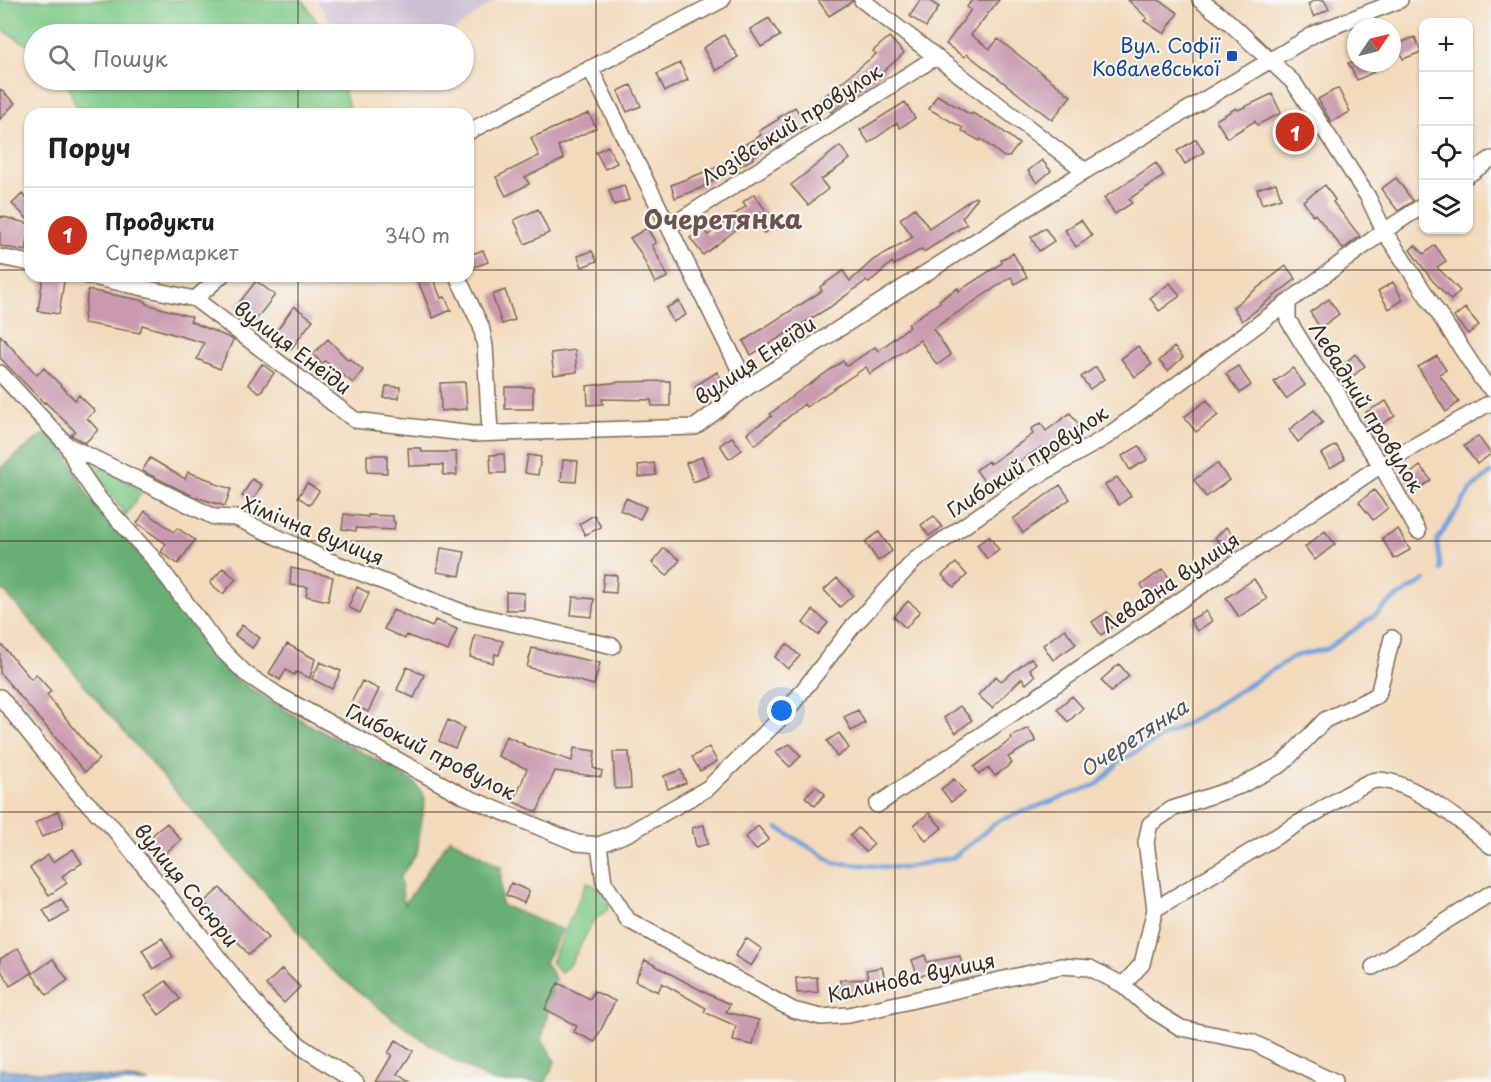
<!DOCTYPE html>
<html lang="uk">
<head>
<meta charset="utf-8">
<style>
	:root { --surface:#fff; --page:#f6f6f6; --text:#202124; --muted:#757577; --line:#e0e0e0; --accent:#c8321e }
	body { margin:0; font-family:"Playpen Sans",sans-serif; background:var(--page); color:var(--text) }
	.controls { position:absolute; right:18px; top:18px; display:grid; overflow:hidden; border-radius:12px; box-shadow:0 2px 4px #0004 }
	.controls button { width:54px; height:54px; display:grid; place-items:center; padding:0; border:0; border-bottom:2px solid var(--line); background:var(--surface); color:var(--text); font:30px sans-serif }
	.compass { position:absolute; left:1347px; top:18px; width:54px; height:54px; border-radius:50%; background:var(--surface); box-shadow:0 2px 4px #0004; rotate:55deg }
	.you { position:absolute; left:782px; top:711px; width:21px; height:21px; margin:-15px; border:4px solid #fff; border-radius:50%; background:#1a73e8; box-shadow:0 0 0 9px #1a73e833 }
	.badge { display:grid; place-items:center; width:39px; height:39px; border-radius:50%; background:var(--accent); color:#fff; font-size:20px; font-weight:700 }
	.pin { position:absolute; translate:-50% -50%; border:3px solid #fff; box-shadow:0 2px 6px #0006 }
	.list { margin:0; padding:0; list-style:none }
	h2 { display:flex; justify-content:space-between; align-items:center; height:78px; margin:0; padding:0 24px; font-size:26px }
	h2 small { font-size:20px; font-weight:400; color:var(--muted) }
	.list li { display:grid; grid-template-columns:39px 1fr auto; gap:18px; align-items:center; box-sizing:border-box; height:96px; padding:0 24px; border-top:2px solid var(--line) }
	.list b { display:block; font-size:22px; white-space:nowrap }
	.list p { margin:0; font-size:20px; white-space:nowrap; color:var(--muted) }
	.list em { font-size:20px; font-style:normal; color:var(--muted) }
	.icon { flex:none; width:33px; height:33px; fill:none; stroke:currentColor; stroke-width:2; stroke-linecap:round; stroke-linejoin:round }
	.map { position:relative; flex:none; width:1491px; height:1082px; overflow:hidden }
	.search { position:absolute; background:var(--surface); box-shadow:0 2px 4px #0004; left:24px; top:24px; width:450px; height:66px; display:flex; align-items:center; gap:15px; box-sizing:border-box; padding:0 21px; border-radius:33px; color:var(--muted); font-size:22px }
	.panel { position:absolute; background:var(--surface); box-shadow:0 2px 4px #0004; left:24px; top:108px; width:450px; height:174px; border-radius:18px }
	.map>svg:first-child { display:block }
</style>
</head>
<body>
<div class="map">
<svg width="1491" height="1082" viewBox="0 0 1491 1082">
	<rect width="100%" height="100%" fill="#f6f6f2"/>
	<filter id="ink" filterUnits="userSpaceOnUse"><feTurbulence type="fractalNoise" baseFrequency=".0167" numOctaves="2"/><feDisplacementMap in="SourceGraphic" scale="12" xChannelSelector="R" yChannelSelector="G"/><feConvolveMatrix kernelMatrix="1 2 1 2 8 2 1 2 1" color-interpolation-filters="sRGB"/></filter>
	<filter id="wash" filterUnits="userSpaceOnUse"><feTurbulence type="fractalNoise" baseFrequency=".008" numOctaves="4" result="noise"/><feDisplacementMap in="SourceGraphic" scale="24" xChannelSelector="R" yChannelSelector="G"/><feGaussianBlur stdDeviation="1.35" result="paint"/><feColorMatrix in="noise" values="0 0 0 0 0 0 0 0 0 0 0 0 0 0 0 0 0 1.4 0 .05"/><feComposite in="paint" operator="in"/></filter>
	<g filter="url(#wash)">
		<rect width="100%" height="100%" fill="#f3dabc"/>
		<path fill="#cebed1" d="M 317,0 L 495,0 L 450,34 L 338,34 Z
			M 365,80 L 391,80 L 373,93 Z"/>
		<path fill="#80cb89" stroke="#5e7a54" stroke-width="1.5" d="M 0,0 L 303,0 L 324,34 L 34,34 L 34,49 L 0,28 Z
			M 66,80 L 341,80 L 351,114 L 79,114 Z
			M 81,457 L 143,490 L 126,515 Z
			M 587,882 L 601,889 L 610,900 L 608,909 L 594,920 L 570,964 L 561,972 L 551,962 Z"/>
		<path fill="#68af75" stroke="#526c4a" stroke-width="1.5" d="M 48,434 L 66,452 L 90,499 L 140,554 L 186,618 L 235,679 L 308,724 L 394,769 L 415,783 L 425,798 L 417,853 L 400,877 L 404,905 L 450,838 L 501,867 L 501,905 L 562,930 L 545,962 L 555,979 L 542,1039 L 555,1061 L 546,1082 L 496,1082 L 486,1078 L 445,1055 L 393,1019 L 326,966 L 285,916 L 104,709 L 50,643 L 0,587 L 0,468 L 41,436 Z"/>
		<path fill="#6fa1da" stroke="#55667c" stroke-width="1.5" d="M 0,1069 L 141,1080 L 150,1082 L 0,1082 Z"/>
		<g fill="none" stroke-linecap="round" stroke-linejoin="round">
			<path stroke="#6fa1da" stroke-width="4.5" d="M 1441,570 L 1437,541 L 1471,489 L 1491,473
				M 778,828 L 835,863 L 903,868 L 954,857 L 998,821 L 1098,784 L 1120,761 L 1189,722 L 1295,656 L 1327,649 L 1378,613 L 1391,601 L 1425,580"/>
		</g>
		<g id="blocks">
			<path fill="#c999ae" d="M 818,0 L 852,0 L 853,1 L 829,16 Z
				M 920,0 L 928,0 L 939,7 L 926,27 L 910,16 Z
				M 972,0 L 999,0 L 971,35 L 990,49 L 998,39 L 1071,96 L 1052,120 L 967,54 L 964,57 L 946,44 L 971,10 L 967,7 Z
				M 1128,0 L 1159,0 L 1178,13 L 1164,34 L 1144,21 L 1147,18 Z
				M 1316,0 L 1324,0 L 1329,9 L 1314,17 L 1308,4 Z
				M 769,18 L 780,36 L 761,47 L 750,29 Z
				M 724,35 L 738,57 L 716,71 L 703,48 Z
				M 889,37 L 904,53 L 873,81 L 831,112 L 821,99 L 876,54 L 873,51 Z
				M 1415,37 L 1421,52 L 1403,59 L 1397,44 Z
				M 680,63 L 688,80 L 665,91 L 657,74 Z
				M 1348,63 L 1369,63 L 1374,72 L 1357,80 Z
				M 631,85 L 641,106 L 627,112 L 618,91 Z
				M 1338,88 L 1350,112 L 1331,122 L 1318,99 Z
				M 0,89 L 15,103 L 0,119 Z
				M 1272,94 L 1281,113 L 1257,125 L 1255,121 L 1227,138 L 1216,120 L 1236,108 L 1238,110 Z
				M 937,95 L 971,115 L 972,113 L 995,125 L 1019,144 L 1009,157 L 1004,157 L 981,139 L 980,141 L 962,131 L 963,128 L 929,109 Z
				M 905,102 L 915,118 L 900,128 L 897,123 L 869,143 L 860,130 Z
				M 795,107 L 806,125 L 752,157 L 753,159 L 740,166 L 732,152 L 761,135 L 759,131 L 779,119 L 778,118 Z
				M 589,113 L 596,128 L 558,146 L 564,159 L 525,177 L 529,184 L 506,196 L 496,177 L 539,156 L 531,138 Z
				M 1299,116 L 1310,139 L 1290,148 L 1279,125 Z
				M 1196,139 L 1204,152 L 1185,164 L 1177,151 Z
				M 608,146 L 617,163 L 605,169 L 596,152 Z
				M 840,146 L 850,159 L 821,180 L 828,189 L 808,205 L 791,185 Z
				M 1042,160 L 1051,171 L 1037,183 L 1028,171 Z
				M 733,161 L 735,166 L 701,188 L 675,198 L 671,185 Z
				M 1156,163 L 1164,176 L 1129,199 L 1132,203 L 1115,214 L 1104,198 Z
				M 1396,178 L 1413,201 L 1398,211 L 1381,189 Z
				M 1276,183 L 1281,198 L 1262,204 L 1257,189 Z
				M 624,185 L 629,200 L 614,205 L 609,190 Z
				M 1325,185 L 1335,200 L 1333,202 L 1360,236 L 1343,249 L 1315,214 L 1313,216 L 1303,201 Z
				M 22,194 L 30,202 L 30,221 L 12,204 Z
				M 754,194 L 776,225 L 764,233 L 753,217 L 703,255 L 690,238 L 703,229 L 708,235 L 746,206 L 743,202 Z
				M 975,197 L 977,199 L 962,218 L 967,224 L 924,252 L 922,249 L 894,265 L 892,262 L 869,283 L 866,281 L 830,307 L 751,355 L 743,341 L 822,291 L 820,287 L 843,271 L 850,281 L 873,260 L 913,237 L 900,219 L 915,208 L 929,228 Z
				M 538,209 L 549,233 L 525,244 L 514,220 Z
				M 0,216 L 30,224 L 26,251 L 0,246 Z
				M 1081,220 L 1092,236 L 1076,247 L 1065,230 Z
				M 647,228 L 656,243 L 652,245 L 668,277 L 655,283 L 640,252 L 630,238 Z
				M 1045,228 L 1054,241 L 1039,251 L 1031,237 Z
				M 1415,245 L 1424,254 L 1435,245 L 1446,261 L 1437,267 L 1460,291 L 1451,300 L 1432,280 L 1410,250 Z
				M 483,250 L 488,262 L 474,267 L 470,255 Z
				M 592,251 L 597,261 L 582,267 L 578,256 Z
				M 1013,253 L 1027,277 L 1015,284 L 1011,277 L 933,329 L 951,355 L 937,365 L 920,340 L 870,374 L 866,367 L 806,407 L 804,404 L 755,445 L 747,433 L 772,416 L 770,414 L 798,392 L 843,361 L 847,366 L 875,347 L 878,351 L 910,326 L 908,324 L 940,302 L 939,300 L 958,288 L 959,291 L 1002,263 L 1001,260 Z
				M 1286,266 L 1296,279 L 1242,321 L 1233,307 Z
				M 416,276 L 432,276 L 441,298 L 445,297 L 451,310 L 433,318 Z
				M 43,277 L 64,281 L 59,314 L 38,311 Z
				M 256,281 L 275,295 L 254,322 L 235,308 Z
				M 1393,282 L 1403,300 L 1389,309 L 1378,291 Z
				M 1170,283 L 1180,296 L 1159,311 L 1150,298 Z
				M 88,290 L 146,301 L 146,304 L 192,317 L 190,321 L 230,338 L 233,340 L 220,369 L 197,359 L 204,343 L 142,325 L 140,333 L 83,323 Z
				M 505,290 L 515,320 L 502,324 L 492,295 Z
				M 1329,299 L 1339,314 L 1320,328 L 1310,312 Z
				M 679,301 L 686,315 L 673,322 L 666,308 Z
				M 294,306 L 313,320 L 291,349 L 273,336 Z
				M 1465,308 L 1479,325 L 1468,334 L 1454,317 Z
				M 0,335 L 37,375 L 44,368 L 75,400 L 79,395 L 95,411 L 87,418 L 98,430 L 85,443 L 71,435 L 75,431 L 45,402 L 44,403 L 0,358 Z
				M 328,339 L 348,360 L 350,359 L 363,370 L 353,383 L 325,361 L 322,364 L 313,354 Z
				M 1138,346 L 1152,364 L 1135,377 L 1121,359 Z
				M 1174,347 L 1183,357 L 1168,371 L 1159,361 Z
				M 575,350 L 577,372 L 554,375 L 551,353 Z
				M 1355,354 L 1365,366 L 1352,377 L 1342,366 Z
				M 1437,356 L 1446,370 L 1439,374 L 1459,402 L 1446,412 L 1418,367 Z
				M 262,364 L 274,373 L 260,393 L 248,384 Z
				M 1238,366 L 1251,385 L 1240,393 L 1226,374 Z
				M 1096,367 L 1104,379 L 1090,389 L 1081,377 Z
				M 1293,368 L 1305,385 L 1286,399 L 1274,382 Z
				M 717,372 L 725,384 L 703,399 L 695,386 Z
				M 670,381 L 670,406 L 652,406 L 651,400 L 602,399 L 603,404 L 588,405 L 587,386 L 619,382 Z
				M 465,382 L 467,409 L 441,411 L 440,383 Z
				M 386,386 L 400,387 L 399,398 L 384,398 Z
				M 505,387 L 533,387 L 533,409 L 505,409 Z
				M 1207,400 L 1218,415 L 1196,432 L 1184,417 Z
				M 1386,401 L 1395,416 L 1375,428 L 1366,412 Z
				M 1314,410 L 1323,422 L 1298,442 L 1289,430 Z
				M 1070,413 L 1079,425 L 1053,445 L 1057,452 L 1046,458 L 1041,447 L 1014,465 L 1013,463 L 985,483 L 976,470 L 988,461 L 990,464 L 1033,434 L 1031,429 L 1041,423 L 1046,431 Z
				M 1478,436 L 1491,454 L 1477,464 L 1464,446 Z
				M 732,437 L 742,450 L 729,459 L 720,445 Z
				M 1336,445 L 1345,459 L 1330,468 L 1321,454 Z
				M 1139,446 L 1147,460 L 1130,470 L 1122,456 Z
				M 408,448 L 421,448 L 422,452 L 456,452 L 457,475 L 443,475 L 443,465 L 409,466 Z
				M 504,454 L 505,473 L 491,473 L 490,455 Z
				M 367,455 L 387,455 L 387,473 L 367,472 Z
				M 528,455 L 541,457 L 538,475 L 525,473 Z
				M 702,457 L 709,476 L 693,482 L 686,463 Z
				M 150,458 L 185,479 L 188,472 L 213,481 L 213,483 L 231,489 L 225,506 L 195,497 L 142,471 Z
				M 563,460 L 578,461 L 576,482 L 561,481 Z
				M 654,463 L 656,475 L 639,477 L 638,465 Z
				M 1217,463 L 1229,480 L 1206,497 L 1194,480 Z
				M 1420,466 L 1431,480 L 1416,491 L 1405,478 Z
				M 1117,477 L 1131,496 L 1119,505 L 1105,485 Z
				M 252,479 L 262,485 L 252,502 L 242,496 Z
				M 307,483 L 319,491 L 310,505 L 298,497 Z
				M 1060,485 L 1070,499 L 1023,533 L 1013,519 Z
				M 1374,490 L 1388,508 L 1373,520 L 1359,502 Z
				M 626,498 L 646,507 L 640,519 L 620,510 Z
				M 145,511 L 174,532 L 177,528 L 195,540 L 178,564 L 161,552 L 166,544 L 137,523 Z
				M 344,514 L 368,517 L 368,515 L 393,516 L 393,521 L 395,522 L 394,530 L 356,528 L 356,531 L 342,529 Z
				M 594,515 L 601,527 L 585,535 L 579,524 Z
				M 934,516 L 942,527 L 929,536 L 921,525 Z
				M 1226,527 L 1234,536 L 1223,547 L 1215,538 Z
				M 1398,529 L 1410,550 L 1394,559 L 1382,538 Z
				M 1325,531 L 1335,544 L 1315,560 L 1305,547 Z
				M 879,532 L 892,551 L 878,561 L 865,542 Z
				M 989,536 L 999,550 L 987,559 L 977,545 Z
				M 441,548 L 465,552 L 460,576 L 437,572 Z
				M 664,548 L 680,560 L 667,576 L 652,563 Z
				M 956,563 L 967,575 L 954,587 L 942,575 Z
				M 223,568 L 236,579 L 223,594 L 210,583 Z
				M 291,568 L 333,577 L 328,601 L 306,596 L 308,587 L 290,585 Z
				M 1163,569 L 1171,581 L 1149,597 L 1141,585 Z
				M 604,574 L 617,575 L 616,593 L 602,592 Z
				M 837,578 L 853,595 L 840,607 L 824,590 Z
				M 1254,579 L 1267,599 L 1239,617 L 1226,598 Z
				M 357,587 L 369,593 L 360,613 L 348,607 Z
				M 506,592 L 524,593 L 524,610 L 506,610 Z
				M 573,597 L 594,599 L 592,617 L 571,615 Z
				M 908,601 L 920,611 L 906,628 L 894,617 Z
				M 393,610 L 432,627 L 435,620 L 457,629 L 448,651 L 406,635 L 405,639 L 384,629 Z
				M 813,610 L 828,623 L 818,635 L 803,623 Z
				M 1206,611 L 1212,621 L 1197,631 L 1190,620 Z
				M 1107,612 L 1116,624 L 1101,635 L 1092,622 Z
				M 242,625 L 260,638 L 252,648 L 235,635 Z
				M 1065,629 L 1076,644 L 1053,660 L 1043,645 Z
				M 475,635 L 503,641 L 499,655 L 495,654 L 493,663 L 470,657 Z
				M 0,643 L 31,679 L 36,674 L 51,691 L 47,695 L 99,759 L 85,772 L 0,673 Z
				M 287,644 L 315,659 L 310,678 L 296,672 L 294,675 L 286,670 L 280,680 L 269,673 Z
				M 787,644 L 800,656 L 788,669 L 775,657 Z
				M 532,648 L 600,663 L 594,685 L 527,667 Z
				M 1031,658 L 1036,663 L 1030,669 L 1035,676 L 1026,684 L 1022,678 L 992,708 L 978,695 L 996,676 L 1001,681 Z
				M 320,662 L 341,671 L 332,689 L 312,679 Z
				M 1119,664 L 1129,676 L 1111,692 L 1101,680 Z
				M 407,667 L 424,675 L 414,698 L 397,690 Z
				M 362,681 L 379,689 L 368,712 L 351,703 Z
				M 1072,696 L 1083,708 L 1068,722 L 1057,709 Z
				M 960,706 L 972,720 L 956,733 L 944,718 Z
				M 858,710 L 865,723 L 851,731 L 844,717 Z
				M 448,720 L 464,728 L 455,748 L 439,741 Z
				M 1028,728 L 1036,741 L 1008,757 L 1012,763 L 995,776 L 989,768 L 979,774 L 974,767 L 1012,739 L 1011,737 Z
				M 839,733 L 849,748 L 837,757 L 827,741 Z
				M 506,736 L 524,744 L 523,745 L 572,761 L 574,748 L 595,751 L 593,768 L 602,771 L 601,777 L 555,771 L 537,812 L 514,802 L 527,769 L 498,756 Z
				M 790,744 L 801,756 L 790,767 L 775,752 Z
				M 709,747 L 717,761 L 700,771 L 692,757 Z
				M 613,752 L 629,752 L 631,788 L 615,789 Z
				M 681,770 L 686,783 L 668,789 L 664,776 Z
				M 954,779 L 965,792 L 951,802 L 941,789 Z
				M 816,786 L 825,794 L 815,806 L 805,797 Z
				M 58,811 L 63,822 L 63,827 L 42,837 L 35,823 Z
				M 929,813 L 942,828 L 926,841 L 914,825 Z
				M 167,823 L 181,840 L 159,858 L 145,841 Z
				M 704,825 L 708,844 L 696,847 L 692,828 Z
				M 758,826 L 769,839 L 756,850 L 745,838 Z
				M 858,828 L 874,844 L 866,852 L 850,836 Z
				M 73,849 L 82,863 L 62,876 L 67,883 L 49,895 L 30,868 L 48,855 L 53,862 Z
				M 511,883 L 529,891 L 524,903 L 506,895 Z
				M 220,888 L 268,938 L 249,955 L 204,902 Z
				M 61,899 L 69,912 L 51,923 L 43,910 Z
				M 162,938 L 173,957 L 153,969 L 142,950 Z
				M 746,938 L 762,949 L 751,966 L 735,956 Z
				M 18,948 L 32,973 L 10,986 L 0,968 L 0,959 Z
				M 925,955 L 927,962 L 960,956 L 963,970 L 951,973 L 950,966 L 918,977 L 912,960 Z
				M 53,959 L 68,980 L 47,995 L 32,974 Z
				M 645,960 L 706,993 L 730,1004 L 726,1012 L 759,1020 L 753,1045 L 733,1041 L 736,1026 L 704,1012 L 706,1008 L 662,983 L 658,992 L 635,981 Z
				M 882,967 L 886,985 L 853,991 L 854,997 L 840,997 L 840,980 L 868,979 L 866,970 Z
				M 282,969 L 300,987 L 284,1003 L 266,985 Z
				M 817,977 L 818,992 L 797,993 L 796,978 Z
				M 166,981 L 180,999 L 159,1015 L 145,996 Z
				M 558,983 L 590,999 L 594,991 L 615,1001 L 595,1042 L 574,1032 L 577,1026 L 545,1009 Z
				M 396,1040 L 413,1051 L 398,1074 L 410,1082 L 376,1082 L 392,1055 L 388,1053 Z"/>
		</g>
	</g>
	<g filter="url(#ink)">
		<use href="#blocks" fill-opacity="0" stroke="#7b6855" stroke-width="1.5"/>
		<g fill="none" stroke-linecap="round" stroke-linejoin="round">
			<defs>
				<path id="street" d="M 862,0 L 1085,171
					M 1200,0 L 1229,22 L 1294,83 L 1368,197 L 1384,231 L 1483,381 L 1491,389
					M 590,68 L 748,387
					M 468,132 L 722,0
					M 1468,175 L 1491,159
					M 669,227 L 936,57
					M 0,257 L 30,263
					M 88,276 L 195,299 L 355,420 L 472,434 L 695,427 L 748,387 L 1085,171 L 1316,33 L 1400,0
					M 457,276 L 481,326 L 485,346 L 490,433
					M 195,299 L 221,276
					M 1288,304 L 1288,320 L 1317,367 L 1336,390 L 1353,425 L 1381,465 L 1418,531
					M 0,373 L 67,445 L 214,517 L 236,518 L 327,560 L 462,612 L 613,646
					M 67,445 L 78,468 L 100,500 L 152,557 L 219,647 L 245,673 L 278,695 L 462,795 L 577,843 L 599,845 L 629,833 L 708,788 L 783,716 L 853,626 L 915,560 L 1027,482 L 1106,437 L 1384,231 L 1424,205
					M 0,697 L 81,797 L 113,828 L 261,1010 L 303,1048 L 356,1082
					M 877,805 L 1381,465 L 1486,405 L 1491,404
					M 599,845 L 604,882 L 628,920 L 793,1010 L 821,1017 L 849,1015 L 1061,966 L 1090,968 L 1123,985 L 1142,964 L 1155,909 L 1349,793 C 1357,789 1370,779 1379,780 C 1415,782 1464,824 1491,846
					M 1155,909 L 1146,842 L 1150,824 L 1172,809 L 1240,786 L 1282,764 L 1325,720 L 1378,695 L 1392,638
					M 1373,967 L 1491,893
					M 1123,985 L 1149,1008 L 1181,1028 L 1252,1042 L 1334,1082"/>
			</defs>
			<use href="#street" stroke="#7b6855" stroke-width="18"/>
			<use href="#street" stroke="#fff" stroke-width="15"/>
		</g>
	</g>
	<path fill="none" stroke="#3b2a1e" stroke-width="1.5" stroke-opacity="0.55" d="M 298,0 L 298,34M 596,0 L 596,1082M 895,0 L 895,1082M 1193,0 L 1193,1082M 298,80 L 298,114M 0,270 L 30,270M 468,270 L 1491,270M 298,276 L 298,1082M 0,541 L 1491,541M 0,812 L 1491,812"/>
	<rect fill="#1a4fb4" stroke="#f6f6f2" stroke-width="2" x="1226" y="50" width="12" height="12" rx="3"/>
	<g text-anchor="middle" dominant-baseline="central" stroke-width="4.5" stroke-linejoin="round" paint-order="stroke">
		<g font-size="20" fill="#164399" stroke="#f6f6f2" text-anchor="end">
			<text x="1220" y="45">Вул. Софії<tspan x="1220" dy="23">Ковалевської</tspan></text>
		</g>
		<g font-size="20" fill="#3b2a1e" stroke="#f6f6f2">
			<text transform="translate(791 124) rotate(-32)">Лозівський провулок</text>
			<text transform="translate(293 347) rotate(37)">вулиця Енеїди</text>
			<text transform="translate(755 360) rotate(-34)">вулиця Енеїди</text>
			<text transform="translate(1367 407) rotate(58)">Левадний провулок</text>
			<text transform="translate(1027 461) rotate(-33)">Глибокий провулок</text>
			<text transform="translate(313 530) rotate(22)">Хімічна вулиця</text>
			<text transform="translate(1170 582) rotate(-34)">Левадна вулиця</text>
			<text transform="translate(431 751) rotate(27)">Глибокий провулок</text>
			<text transform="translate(187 885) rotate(51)">вулиця Сосюри</text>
			<text transform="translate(911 977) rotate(-12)">Калинова вулиця</text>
		</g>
		<g font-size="21" font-style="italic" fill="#4d5460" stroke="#f6f6f2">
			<text transform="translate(1133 737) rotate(-33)">Очеретянка</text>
		</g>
		<g font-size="26" font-weight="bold" fill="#6d5150" stroke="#f6f6f2">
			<text x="723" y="218">Очеретянка</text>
		</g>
	</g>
</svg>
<div class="controls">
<button>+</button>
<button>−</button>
<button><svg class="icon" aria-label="locate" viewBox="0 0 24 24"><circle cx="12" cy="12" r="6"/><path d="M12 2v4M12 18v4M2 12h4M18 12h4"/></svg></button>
<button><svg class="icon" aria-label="layers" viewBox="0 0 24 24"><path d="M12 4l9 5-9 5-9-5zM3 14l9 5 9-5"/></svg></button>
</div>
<svg class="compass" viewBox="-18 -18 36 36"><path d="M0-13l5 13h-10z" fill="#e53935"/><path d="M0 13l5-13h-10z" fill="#757577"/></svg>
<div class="you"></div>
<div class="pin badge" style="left:1295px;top:132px">1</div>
<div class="search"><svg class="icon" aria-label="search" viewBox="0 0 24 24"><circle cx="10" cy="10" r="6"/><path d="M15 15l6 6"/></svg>Пошук</div>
<section class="panel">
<h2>Поруч<small></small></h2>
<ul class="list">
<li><span class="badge">1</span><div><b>Продукти</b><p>Супермаркет</p></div><em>340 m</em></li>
</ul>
</section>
</div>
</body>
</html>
